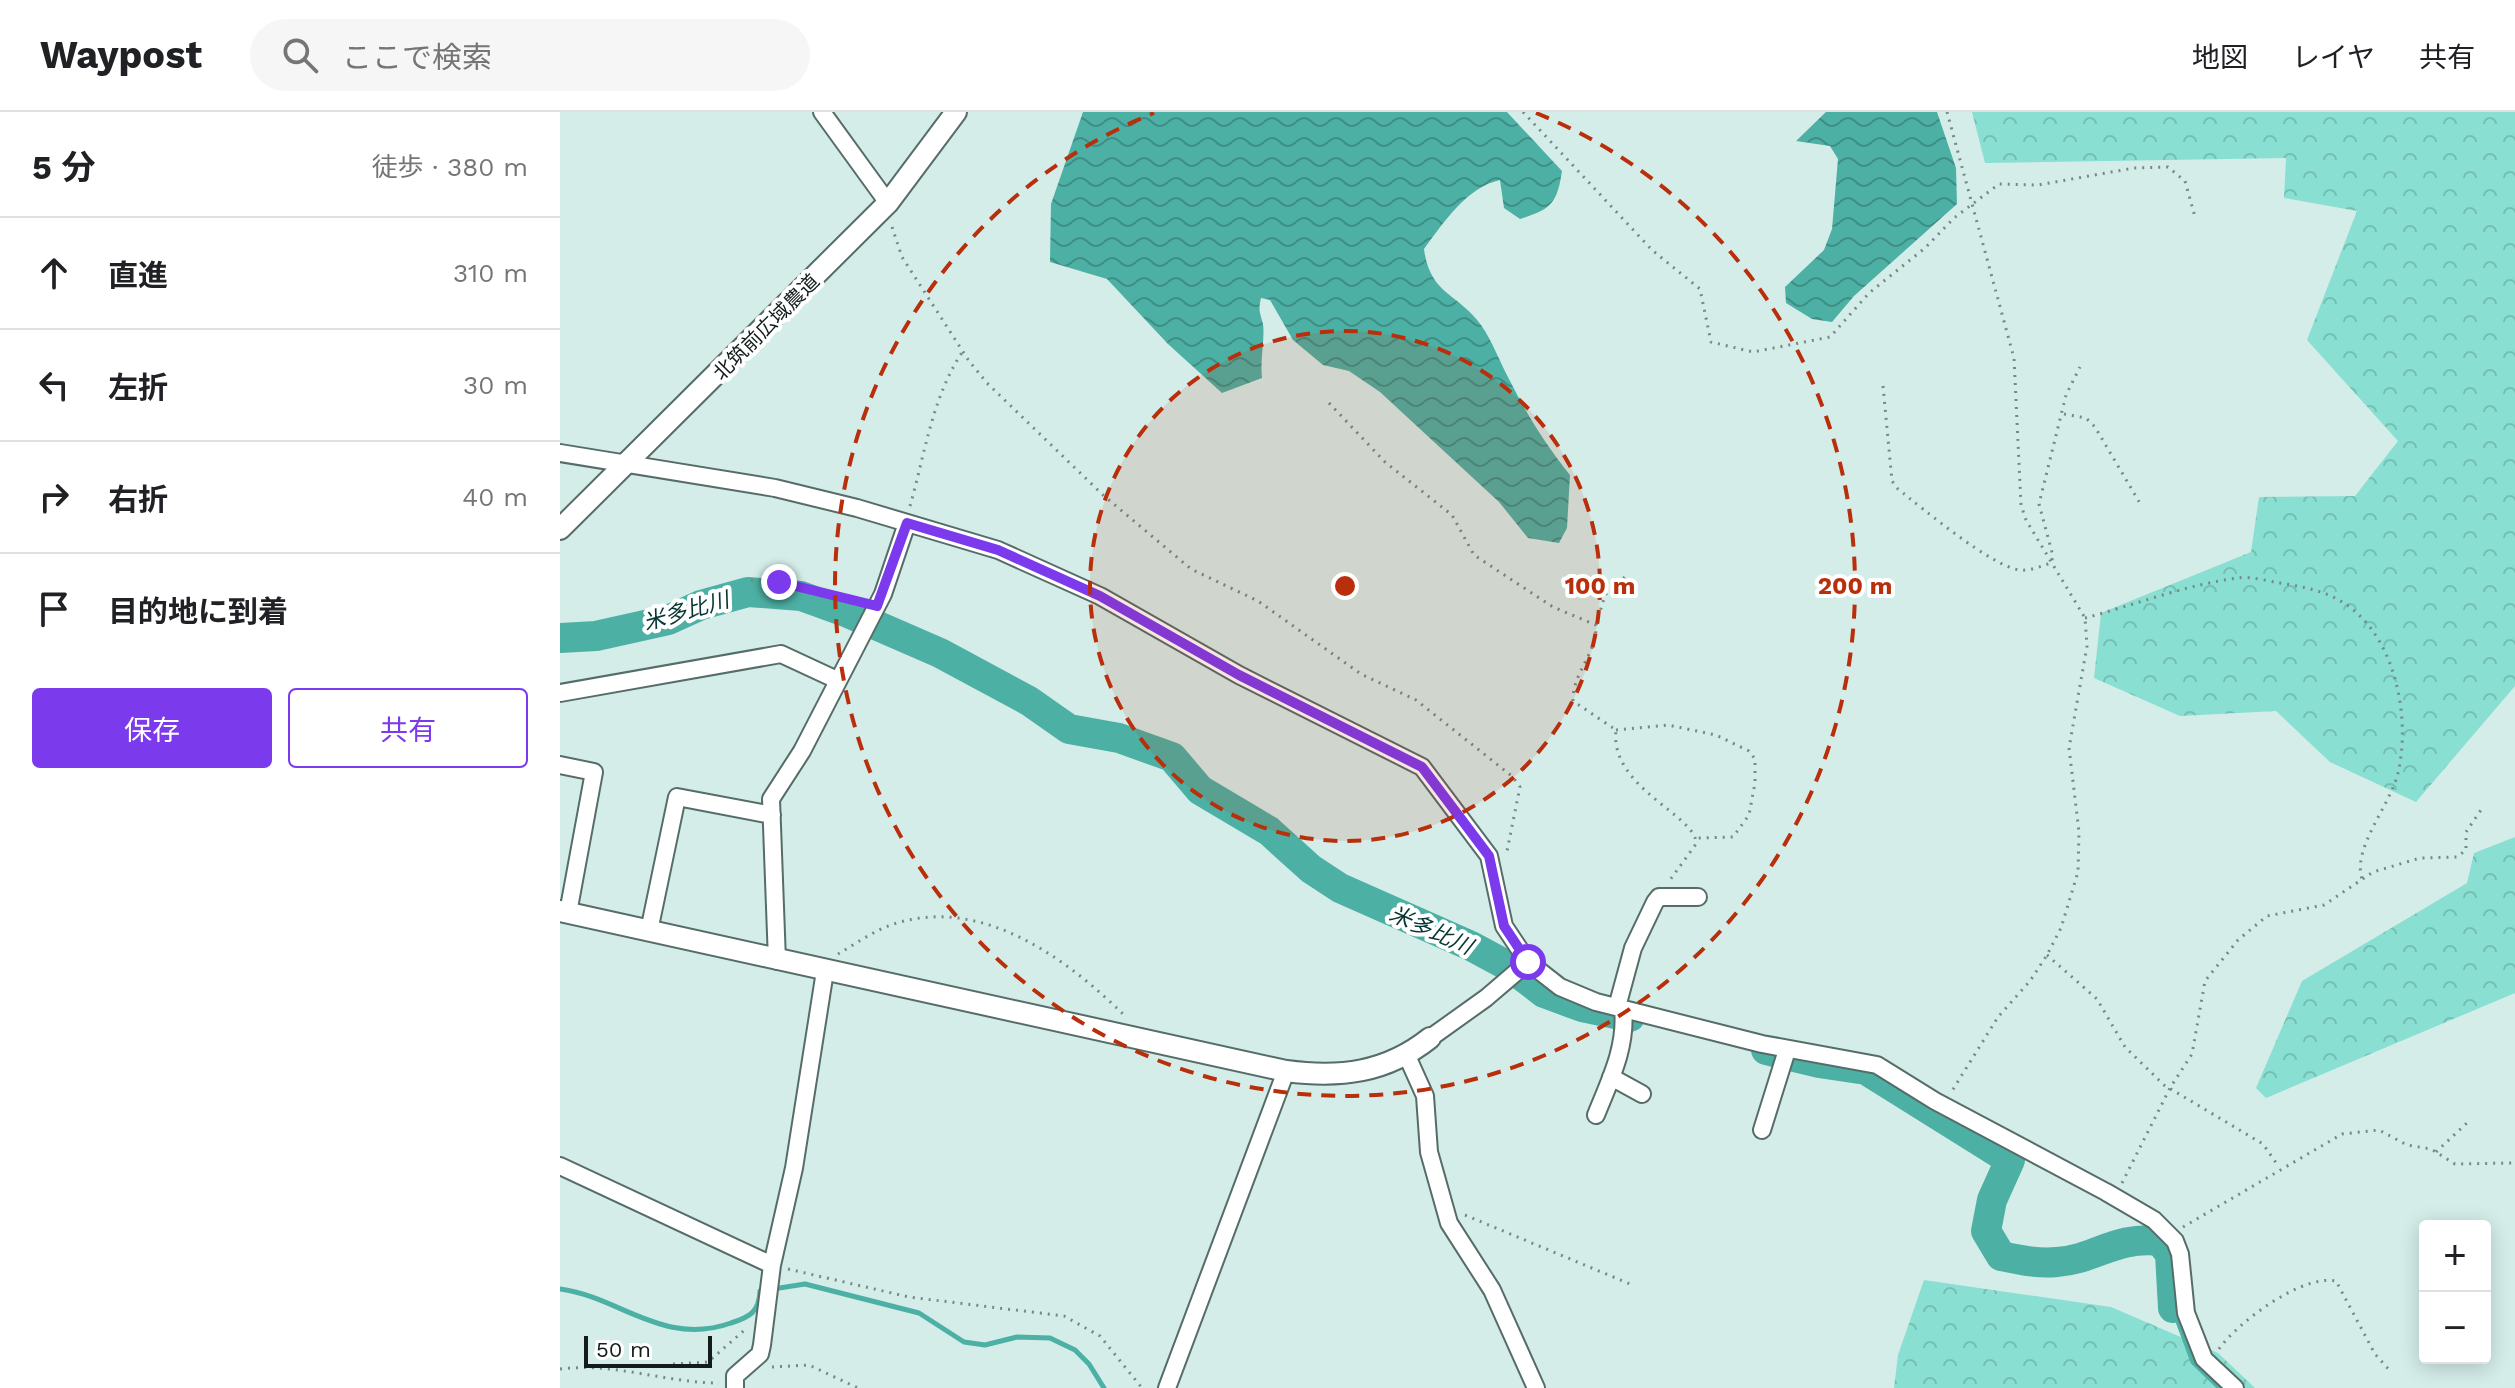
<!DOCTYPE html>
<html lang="ja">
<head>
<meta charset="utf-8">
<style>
	:root { --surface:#fff; --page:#f6f6f6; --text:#202124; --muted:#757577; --line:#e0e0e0; --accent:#7c3aed }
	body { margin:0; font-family:"Work Sans","Noto Sans JP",sans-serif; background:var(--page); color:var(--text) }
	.controls { position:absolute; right:24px; bottom:24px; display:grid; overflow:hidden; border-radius:8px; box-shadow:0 4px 20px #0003 }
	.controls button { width:72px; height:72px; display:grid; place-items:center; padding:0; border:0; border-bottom:2px solid var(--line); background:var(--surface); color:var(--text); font:40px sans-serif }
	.scale { position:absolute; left:24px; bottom:20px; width:128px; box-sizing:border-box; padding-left:8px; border:4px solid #131c1b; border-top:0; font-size:22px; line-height:28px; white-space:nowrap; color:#131c1b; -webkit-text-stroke:6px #fff; paint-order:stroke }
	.stop { position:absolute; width:24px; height:24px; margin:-18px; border:6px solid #7c3aed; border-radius:50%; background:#fff }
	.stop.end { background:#7c3aed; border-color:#fff; box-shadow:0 2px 8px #0008 }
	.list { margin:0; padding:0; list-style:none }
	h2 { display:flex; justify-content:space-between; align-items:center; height:104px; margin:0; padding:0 32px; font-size:34px }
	h2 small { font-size:26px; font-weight:400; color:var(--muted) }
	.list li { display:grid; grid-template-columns:52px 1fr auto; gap:24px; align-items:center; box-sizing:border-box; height:112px; padding:0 32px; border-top:2px solid var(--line) }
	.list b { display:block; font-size:30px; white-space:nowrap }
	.list em { font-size:26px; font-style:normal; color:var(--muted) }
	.actions { display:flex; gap:16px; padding:24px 32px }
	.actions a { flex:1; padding:18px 0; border:2px solid var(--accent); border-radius:8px; text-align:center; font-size:28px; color:var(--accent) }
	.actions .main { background:var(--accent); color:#fff }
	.icon { flex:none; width:44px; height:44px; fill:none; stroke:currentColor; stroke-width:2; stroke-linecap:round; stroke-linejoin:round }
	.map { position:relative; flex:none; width:1955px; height:1276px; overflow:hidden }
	header { display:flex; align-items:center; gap:48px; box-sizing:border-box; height:112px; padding:0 40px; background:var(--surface); border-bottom:2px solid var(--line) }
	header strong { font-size:38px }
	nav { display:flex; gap:44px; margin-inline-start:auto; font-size:28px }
	.search { width:560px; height:72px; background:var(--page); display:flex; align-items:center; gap:20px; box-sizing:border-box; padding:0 28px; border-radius:44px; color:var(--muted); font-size:30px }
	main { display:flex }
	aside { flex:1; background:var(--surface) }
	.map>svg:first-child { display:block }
</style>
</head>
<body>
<header>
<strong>Waypost</strong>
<div class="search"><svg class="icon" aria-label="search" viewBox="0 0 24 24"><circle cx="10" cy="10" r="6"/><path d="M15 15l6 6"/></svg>ここで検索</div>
<nav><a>地図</a><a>レイヤ</a><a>共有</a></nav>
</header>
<main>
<aside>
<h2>5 分<small>徒歩 · 380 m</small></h2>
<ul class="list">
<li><svg class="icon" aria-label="ahead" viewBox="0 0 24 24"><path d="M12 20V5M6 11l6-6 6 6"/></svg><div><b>直進</b></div><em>310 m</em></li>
<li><svg class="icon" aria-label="left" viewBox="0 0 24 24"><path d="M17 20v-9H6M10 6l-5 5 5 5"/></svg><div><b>左折</b></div><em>30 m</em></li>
<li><svg class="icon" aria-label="right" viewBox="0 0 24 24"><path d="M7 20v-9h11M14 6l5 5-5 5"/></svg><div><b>右折</b></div><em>40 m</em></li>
<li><svg class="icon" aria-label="arrive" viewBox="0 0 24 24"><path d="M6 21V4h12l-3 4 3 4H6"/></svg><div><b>目的地に到着</b></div></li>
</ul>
<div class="actions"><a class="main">保存</a><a>共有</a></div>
</aside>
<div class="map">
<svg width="1955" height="1276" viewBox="0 0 1955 1276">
	<defs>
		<pattern id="forest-crowns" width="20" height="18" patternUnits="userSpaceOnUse" patternTransform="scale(2)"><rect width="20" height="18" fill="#88dfd2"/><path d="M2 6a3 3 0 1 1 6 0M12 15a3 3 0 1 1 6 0" fill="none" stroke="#74bfb4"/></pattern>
		<pattern id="water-waves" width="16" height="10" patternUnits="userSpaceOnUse" patternTransform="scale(2)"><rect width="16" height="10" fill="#4db0a4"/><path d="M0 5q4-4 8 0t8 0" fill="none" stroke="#3f8e85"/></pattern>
	</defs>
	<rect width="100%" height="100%" fill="#d4ede9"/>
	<path fill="url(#forest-crowns)" d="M 1412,0 L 1955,0 L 1955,574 L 1856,690 L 1770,650 L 1716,599 L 1620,604 L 1534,566 L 1541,501 L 1691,440 L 1699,385 L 1795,384 L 1838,329 L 1747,228 L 1797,99 L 1724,86 L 1726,46 L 1425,51 Z
		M 1955,725 L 1955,881 L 1706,986 L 1696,976 L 1742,869 L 1907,771 L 1914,741 Z
		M 1364,1168 L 1551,1195 L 1658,1241 L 1695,1276 L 1334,1276 L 1338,1243 Z"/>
	<path fill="url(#water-waves)" d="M 523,0 L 947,0 L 1002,59 C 997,92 991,97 960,107 L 944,96 L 940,68 C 907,75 884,110 864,137 C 870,183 898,181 921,213 C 933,230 940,251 950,269 C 967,303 986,333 1010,363 L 1007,416 L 999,431 L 968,426 L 939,390 L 820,280 L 789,259 L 763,253 L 733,228 L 710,188 L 701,186 C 698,199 700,200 703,212 C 705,225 700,249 702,266 L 662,281 L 608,232 L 547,167 L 490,150 L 491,92 Z
		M 1266,0 L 1377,0 L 1396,56 L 1397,92 L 1294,184 L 1272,210 L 1252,207 L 1226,191 L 1225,175 L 1264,138 L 1272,117 L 1278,47 L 1270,34 L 1236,29 Z"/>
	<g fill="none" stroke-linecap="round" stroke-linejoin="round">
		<path stroke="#4db0a4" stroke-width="5" d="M 0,1177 C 60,1185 103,1235 171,1211 C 190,1205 199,1200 200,1179 L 245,1172 L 359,1201 L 404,1230 L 425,1233 L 457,1225 L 490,1226 L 515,1238 L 529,1252 L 544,1276
			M 1613,1196 L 1633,1250 L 1660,1276"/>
		<path stroke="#4db0a4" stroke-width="30" d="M 0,526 L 36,524 L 108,508 L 141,493 L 188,480 L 241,484 L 288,501 L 380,541 L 469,589 L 509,617 L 559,626 L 612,645 L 640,678 L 709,719 L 751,757 L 780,776 L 911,834 L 950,855 L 984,881 L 1022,895 L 1070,905
			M 1206,938 L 1259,951 L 1306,958 L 1450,1048 L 1432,1088 L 1426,1119 L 1441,1144 C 1460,1148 1478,1152 1497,1150 C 1537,1147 1554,1124 1600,1129 L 1610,1142 L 1613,1196"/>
		<defs>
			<path id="minor" d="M 262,0 L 328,91
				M 0,341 L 215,376 L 297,396 L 438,438 L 540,484 L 679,563 L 862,655 L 929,744 L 944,814 L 968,850 L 1000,875 L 1036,890 L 1202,932 L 1317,953 L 1375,989 L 1546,1080 L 1594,1108 L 1615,1129 L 1620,1142 L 1626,1201 L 1644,1247 L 1675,1276
				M 0,581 L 221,542 L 277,568
				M 0,653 L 34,660 L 8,801
				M 89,819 L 117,685 L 212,703
				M 217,849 L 211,687 L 242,639 L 323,482 L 347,411
				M 1057,895 L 1073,836 L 1095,790 L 1099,785 L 1138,785
				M 870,926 L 926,886 L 968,850
				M 847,944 L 865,984 L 869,1040 L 889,1111 L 932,1178 L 976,1276
				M 1051,965 L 1082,982
				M 1036,1003 C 1050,968 1067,935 1063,897
				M 1202,1018 L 1227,938
				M 0,1054 L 212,1153
				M 175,1276 L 175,1264 L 200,1242 L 202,1233 L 212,1153 L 234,1056 L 265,859
				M 607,1276 L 726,959"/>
			<path id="tertiary" d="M 0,417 L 328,91 L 396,0
				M 0,799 L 726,959 C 780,966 826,961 870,926"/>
		</defs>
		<use href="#minor" stroke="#566c68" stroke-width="20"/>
		<use href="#tertiary" stroke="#566c68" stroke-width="24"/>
		<path stroke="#778886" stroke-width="3" stroke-dasharray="2 6" stroke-linecap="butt" d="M 963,0 L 1092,138 L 1140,177 L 1151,230 L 1193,240 L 1270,225 L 1309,181 L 1365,136 L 1394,106 L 1439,72 L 1478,73 L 1574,56 L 1608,55 L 1625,69 L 1635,105
			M 1387,0 L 1454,246 L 1461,393 L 1466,408 L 1525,506 L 1527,534 L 1509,636 L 1519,720 L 1518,760 L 1501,816 L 1487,843 L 1470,869 L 1438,905 L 1392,979
			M 332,115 L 342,145 L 409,249 L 427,271 L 543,383 L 631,457 L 698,489 L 801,562 L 856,588 L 953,665 L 960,675 L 946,744
			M 1323,274 L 1332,369 L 1338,377 C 1362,396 1432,455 1460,458 C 1471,459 1481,454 1491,451 L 1493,444 L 1479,392 L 1506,283 L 1520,255
			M 769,291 L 825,350 L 892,403 L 914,443 L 993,495 L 1036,513 C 1038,540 1012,561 1013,589 L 1056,618 C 1049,676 1138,704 1136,732 L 1110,768
			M 1504,302 L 1526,306 L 1535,315 L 1581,393
			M 350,394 C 365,342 372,285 403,239
			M 191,468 L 240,473 L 302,490
			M 1525,506 C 1574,493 1629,472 1678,466 C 1691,464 1707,469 1720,471 C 1738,474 1756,477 1773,485 C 1833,513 1852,601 1838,661 C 1830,694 1792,736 1802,767
			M 1036,513 L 1045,483 L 1067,463
			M 1056,618 L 1108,613 L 1156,623 L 1189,639 L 1195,647 L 1195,671 L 1189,703 L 1173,725 L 1137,726
			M 278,842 C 297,831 316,817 337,811 C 423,785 506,846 564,903
			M 1487,843 L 1537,887 L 1565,935 L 1604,973 L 1703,1032 L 1719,1055
			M 1876,1040 L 1909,1009
			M 1562,1071 L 1610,976 L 1632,942 L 1645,869 L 1678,828 L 1707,804 L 1764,793 L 1813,760 L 1860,746 L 1897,745 L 1906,738 L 1906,720 L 1923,695
			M 905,1103 L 1070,1172
			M 1623,1115 L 1782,1022 L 1819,1018 L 1847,1033 L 1871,1037 L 1895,1052 L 1955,1051
			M 228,1157 L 349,1185 L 504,1204 L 540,1224 L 582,1276
			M 1659,1237 C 1678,1210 1742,1162 1776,1169 L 1815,1242 L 1831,1260
			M 113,1252 L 148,1250 L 187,1216
			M 212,1255 L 249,1253 L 298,1276
			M 0,1257 C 54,1250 106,1271 159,1271"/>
		<use href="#minor" stroke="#fff" stroke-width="16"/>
		<use href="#tertiary" stroke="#fff" stroke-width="20"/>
	</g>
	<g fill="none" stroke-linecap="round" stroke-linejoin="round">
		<path stroke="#7c3aed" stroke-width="10" d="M 219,470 L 317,494 L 347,411 L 438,438 L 540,484 L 679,563 L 862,655 L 929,744 L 944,814 L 968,850"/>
	</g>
	<circle cx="785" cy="474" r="255" fill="#b92e0b" fill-opacity=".12"/>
	<g fill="none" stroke="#b92e0b" stroke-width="4" stroke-dasharray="14 10">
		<circle cx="785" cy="474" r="255"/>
		<path d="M976 1A510 510 0 1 1 594 1"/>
	</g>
	<g text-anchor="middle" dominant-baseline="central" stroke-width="8" stroke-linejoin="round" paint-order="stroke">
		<g font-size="20" fill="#131c1b" stroke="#fff">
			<text transform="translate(206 215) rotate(-45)">北筑前広域農道</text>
		</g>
		<g font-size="22" font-style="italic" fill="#053631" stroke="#fff">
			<text transform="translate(126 499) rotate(-16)">米多比川</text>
			<text transform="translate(871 818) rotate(24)">米多比川</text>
		</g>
	</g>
	<circle cx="785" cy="474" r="12" fill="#b92e0b" stroke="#fff" stroke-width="4"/>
	<g font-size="24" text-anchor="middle" font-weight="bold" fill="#b92e0b" stroke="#fff" stroke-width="8" stroke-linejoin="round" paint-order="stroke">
		<text x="1040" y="482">100 m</text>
		<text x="1295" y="482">200 m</text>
	</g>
</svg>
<div class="controls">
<button>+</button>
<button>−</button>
</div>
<div class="scale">50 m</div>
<div class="stop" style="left:968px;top:850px"></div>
<div class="stop end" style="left:219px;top:470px"></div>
</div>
</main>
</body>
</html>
